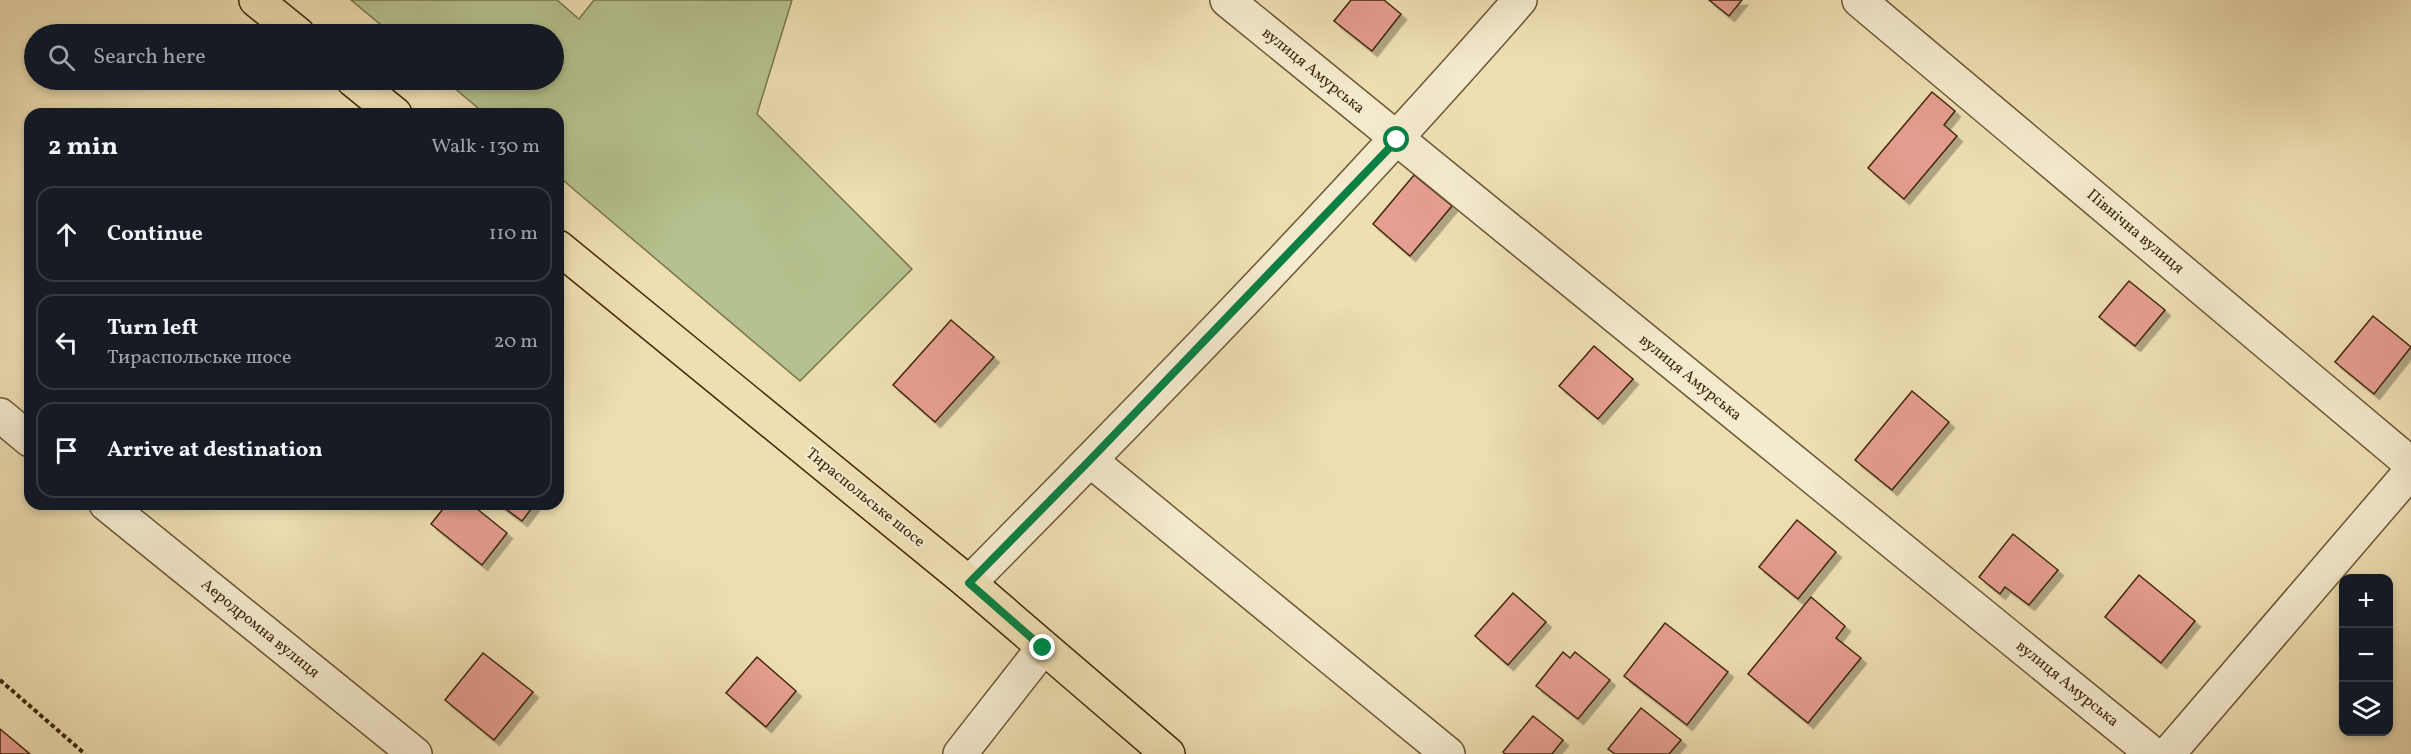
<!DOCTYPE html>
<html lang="en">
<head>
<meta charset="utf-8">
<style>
	:root { --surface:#171b24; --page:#242831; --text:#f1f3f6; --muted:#9ea1a6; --line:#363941 }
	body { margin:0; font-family:Vollkorn,serif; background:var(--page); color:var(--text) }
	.controls { position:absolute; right:18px; bottom:18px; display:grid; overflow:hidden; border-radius:12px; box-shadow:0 3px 9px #0003 }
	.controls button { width:54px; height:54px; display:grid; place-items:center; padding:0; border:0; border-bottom:2px solid var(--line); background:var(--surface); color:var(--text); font:30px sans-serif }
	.stop { position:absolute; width:18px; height:18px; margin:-14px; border:4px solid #0b8043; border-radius:50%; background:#fff }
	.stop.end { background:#0b8043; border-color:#fff; box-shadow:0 2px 6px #0008 }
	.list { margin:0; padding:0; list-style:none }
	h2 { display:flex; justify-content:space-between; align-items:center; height:78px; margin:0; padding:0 24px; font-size:26px }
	h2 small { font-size:20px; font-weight:400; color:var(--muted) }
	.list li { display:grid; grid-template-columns:39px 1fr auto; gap:18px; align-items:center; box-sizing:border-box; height:96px; margin:0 12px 12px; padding:0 12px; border:2px solid var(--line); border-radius:18px }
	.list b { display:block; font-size:22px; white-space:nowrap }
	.list p { margin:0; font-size:20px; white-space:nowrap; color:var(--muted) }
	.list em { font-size:20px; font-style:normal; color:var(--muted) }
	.icon { flex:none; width:33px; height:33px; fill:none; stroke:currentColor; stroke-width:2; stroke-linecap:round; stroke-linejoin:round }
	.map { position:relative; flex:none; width:2411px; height:754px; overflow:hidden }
	.search { position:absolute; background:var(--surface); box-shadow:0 3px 9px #0003; left:24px; top:24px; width:540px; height:66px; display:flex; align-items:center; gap:15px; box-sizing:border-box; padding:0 21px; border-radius:33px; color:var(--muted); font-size:22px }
	.panel { position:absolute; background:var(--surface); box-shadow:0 3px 9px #0003; left:24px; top:108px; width:540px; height:402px; border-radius:18px }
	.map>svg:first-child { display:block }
</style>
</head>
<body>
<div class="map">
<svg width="2411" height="754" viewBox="0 0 2411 754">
	<defs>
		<filter id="shadow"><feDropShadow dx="5.5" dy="5.5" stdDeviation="0" flood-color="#0004"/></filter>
	</defs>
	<rect width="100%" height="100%" fill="#eedfb3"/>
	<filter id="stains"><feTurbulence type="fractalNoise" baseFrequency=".00333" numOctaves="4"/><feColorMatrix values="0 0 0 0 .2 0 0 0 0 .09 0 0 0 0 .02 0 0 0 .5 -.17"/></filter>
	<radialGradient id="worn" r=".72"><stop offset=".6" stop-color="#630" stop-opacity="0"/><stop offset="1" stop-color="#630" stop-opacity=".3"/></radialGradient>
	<path fill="#b5c28f" stroke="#7a754c" stroke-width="1.5" d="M 351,0 L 557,0 L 579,19 L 594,0 L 792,0 L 757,114 L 912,269 L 800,381 L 558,176 L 558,114 L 485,114 L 445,80 L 554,80 L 554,34 L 392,34 Z"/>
	<path fill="#e69e90" stroke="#40280a" stroke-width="1.5" filter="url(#shadow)" d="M 1351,0 L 1384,0 L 1401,14 L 1372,51 L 1334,21 Z
		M 1709,0 L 1742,0 L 1729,16 Z
		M 1932,92 L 1955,111 L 1944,125 L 1957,136 L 1904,199 L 1868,168 Z
		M 1414,175 L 1452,206 L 1410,256 L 1373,224 Z
		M 2129,281 L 2165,310 L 2135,346 L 2099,317 Z
		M 2373,316 L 2411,347 L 2374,394 L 2335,362 Z
		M 951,320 L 994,357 L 935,422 L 893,385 Z
		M 1594,346 L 1633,379 L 1598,419 L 1559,386 Z
		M 1912,391 L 1949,422 L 1892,490 L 1855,460 Z
		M 447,504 L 471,504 L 507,533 L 482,565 L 431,524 Z
		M 499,504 L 535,504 L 522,521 Z
		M 1797,520 L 1836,552 L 1798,599 L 1759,567 Z
		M 2013,534 L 2058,570 L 2029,605 L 2005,587 L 2000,594 L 1979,577 Z
		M 2139,575 L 2195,621 L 2161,663 L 2105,617 Z
		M 1513,593 L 1546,622 L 1508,665 L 1475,636 Z
		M 1811,597 L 1845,626 L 1836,638 L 1861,658 L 1808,723 L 1748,674 Z
		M 1665,623 L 1728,672 L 1687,725 L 1624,676 Z
		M 1563,652 L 1570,658 L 1575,652 L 1610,680 L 1578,719 L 1536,686 Z
		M 483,653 L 533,692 L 494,740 L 445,700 Z
		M 757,657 L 796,691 L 766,727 L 726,693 Z
		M 1641,708 L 1681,740 L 1669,754 L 1615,754 L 1608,749 Z
		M 1533,716 L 1563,740 L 1552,754 L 1505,754 L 1503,752 Z
		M 0,729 L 30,754 L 0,754 Z"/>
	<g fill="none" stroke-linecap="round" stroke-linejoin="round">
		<defs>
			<path id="minor" d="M 1227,0 L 2153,754
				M 1859,0 L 2411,464
				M 0,415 L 30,440
				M 1090,460 L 1448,754
				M 106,504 L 415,754
				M 969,583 C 1157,393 1344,201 1520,0
				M 960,754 L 1043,648
				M 2168,754 L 2411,471"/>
			<path id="primary" d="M 256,0 L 298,34
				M 353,80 L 395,114
				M 558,247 L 969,583 L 1168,754"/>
		</defs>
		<use href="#minor" stroke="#6c5634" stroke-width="36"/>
		<use href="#primary" stroke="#40280a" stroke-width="36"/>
		<path stroke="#40280a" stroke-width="4" stroke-dasharray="4.5 3" stroke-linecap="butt" d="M 0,680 L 85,754"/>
		<use href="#minor" stroke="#f4eace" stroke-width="33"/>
		<use href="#primary" stroke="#eedfb3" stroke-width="33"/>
	</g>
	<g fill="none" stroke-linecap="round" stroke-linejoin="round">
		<path stroke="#0b8043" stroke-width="8" d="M 1043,648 L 969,583 L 1090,460 L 1397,140"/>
	</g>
	<g text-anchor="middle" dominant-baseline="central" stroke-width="4.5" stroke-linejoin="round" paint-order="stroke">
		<g font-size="16" fill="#40280a" stroke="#f4eace">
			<text transform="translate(1313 71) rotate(39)">вулиця Амурська</text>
			<text transform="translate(2135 232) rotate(40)">Північна вулиця</text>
			<text transform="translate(1690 378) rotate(39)">вулиця Амурська</text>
			<text transform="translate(865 498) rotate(39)">Тираспольське шосе</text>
			<text transform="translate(260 629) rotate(39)">Аеродромна вулиця</text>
			<text transform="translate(2067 684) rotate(39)">вулиця Амурська</text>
		</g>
	</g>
	<rect width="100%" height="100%" filter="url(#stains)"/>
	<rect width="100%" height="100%" fill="url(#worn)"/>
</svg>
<div class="controls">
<button>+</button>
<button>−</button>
<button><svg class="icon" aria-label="layers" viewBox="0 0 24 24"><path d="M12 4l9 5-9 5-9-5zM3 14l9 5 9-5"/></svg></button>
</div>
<div class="stop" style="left:1397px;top:140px"></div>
<div class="stop end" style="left:1043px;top:648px"></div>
<div class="search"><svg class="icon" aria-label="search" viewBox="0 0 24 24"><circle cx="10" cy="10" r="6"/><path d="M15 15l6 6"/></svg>Search here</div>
<section class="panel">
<h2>2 min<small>Walk · 130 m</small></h2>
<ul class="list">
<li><svg class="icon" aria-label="ahead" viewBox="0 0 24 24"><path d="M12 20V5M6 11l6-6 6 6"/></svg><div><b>Continue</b></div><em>110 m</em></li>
<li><svg class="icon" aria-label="left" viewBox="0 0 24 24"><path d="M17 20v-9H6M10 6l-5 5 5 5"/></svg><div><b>Turn left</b><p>Тираспольське шосе</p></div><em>20 m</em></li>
<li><svg class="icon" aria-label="arrive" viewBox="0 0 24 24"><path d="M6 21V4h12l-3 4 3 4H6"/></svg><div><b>Arrive at destination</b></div></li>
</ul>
</section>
</div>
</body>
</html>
